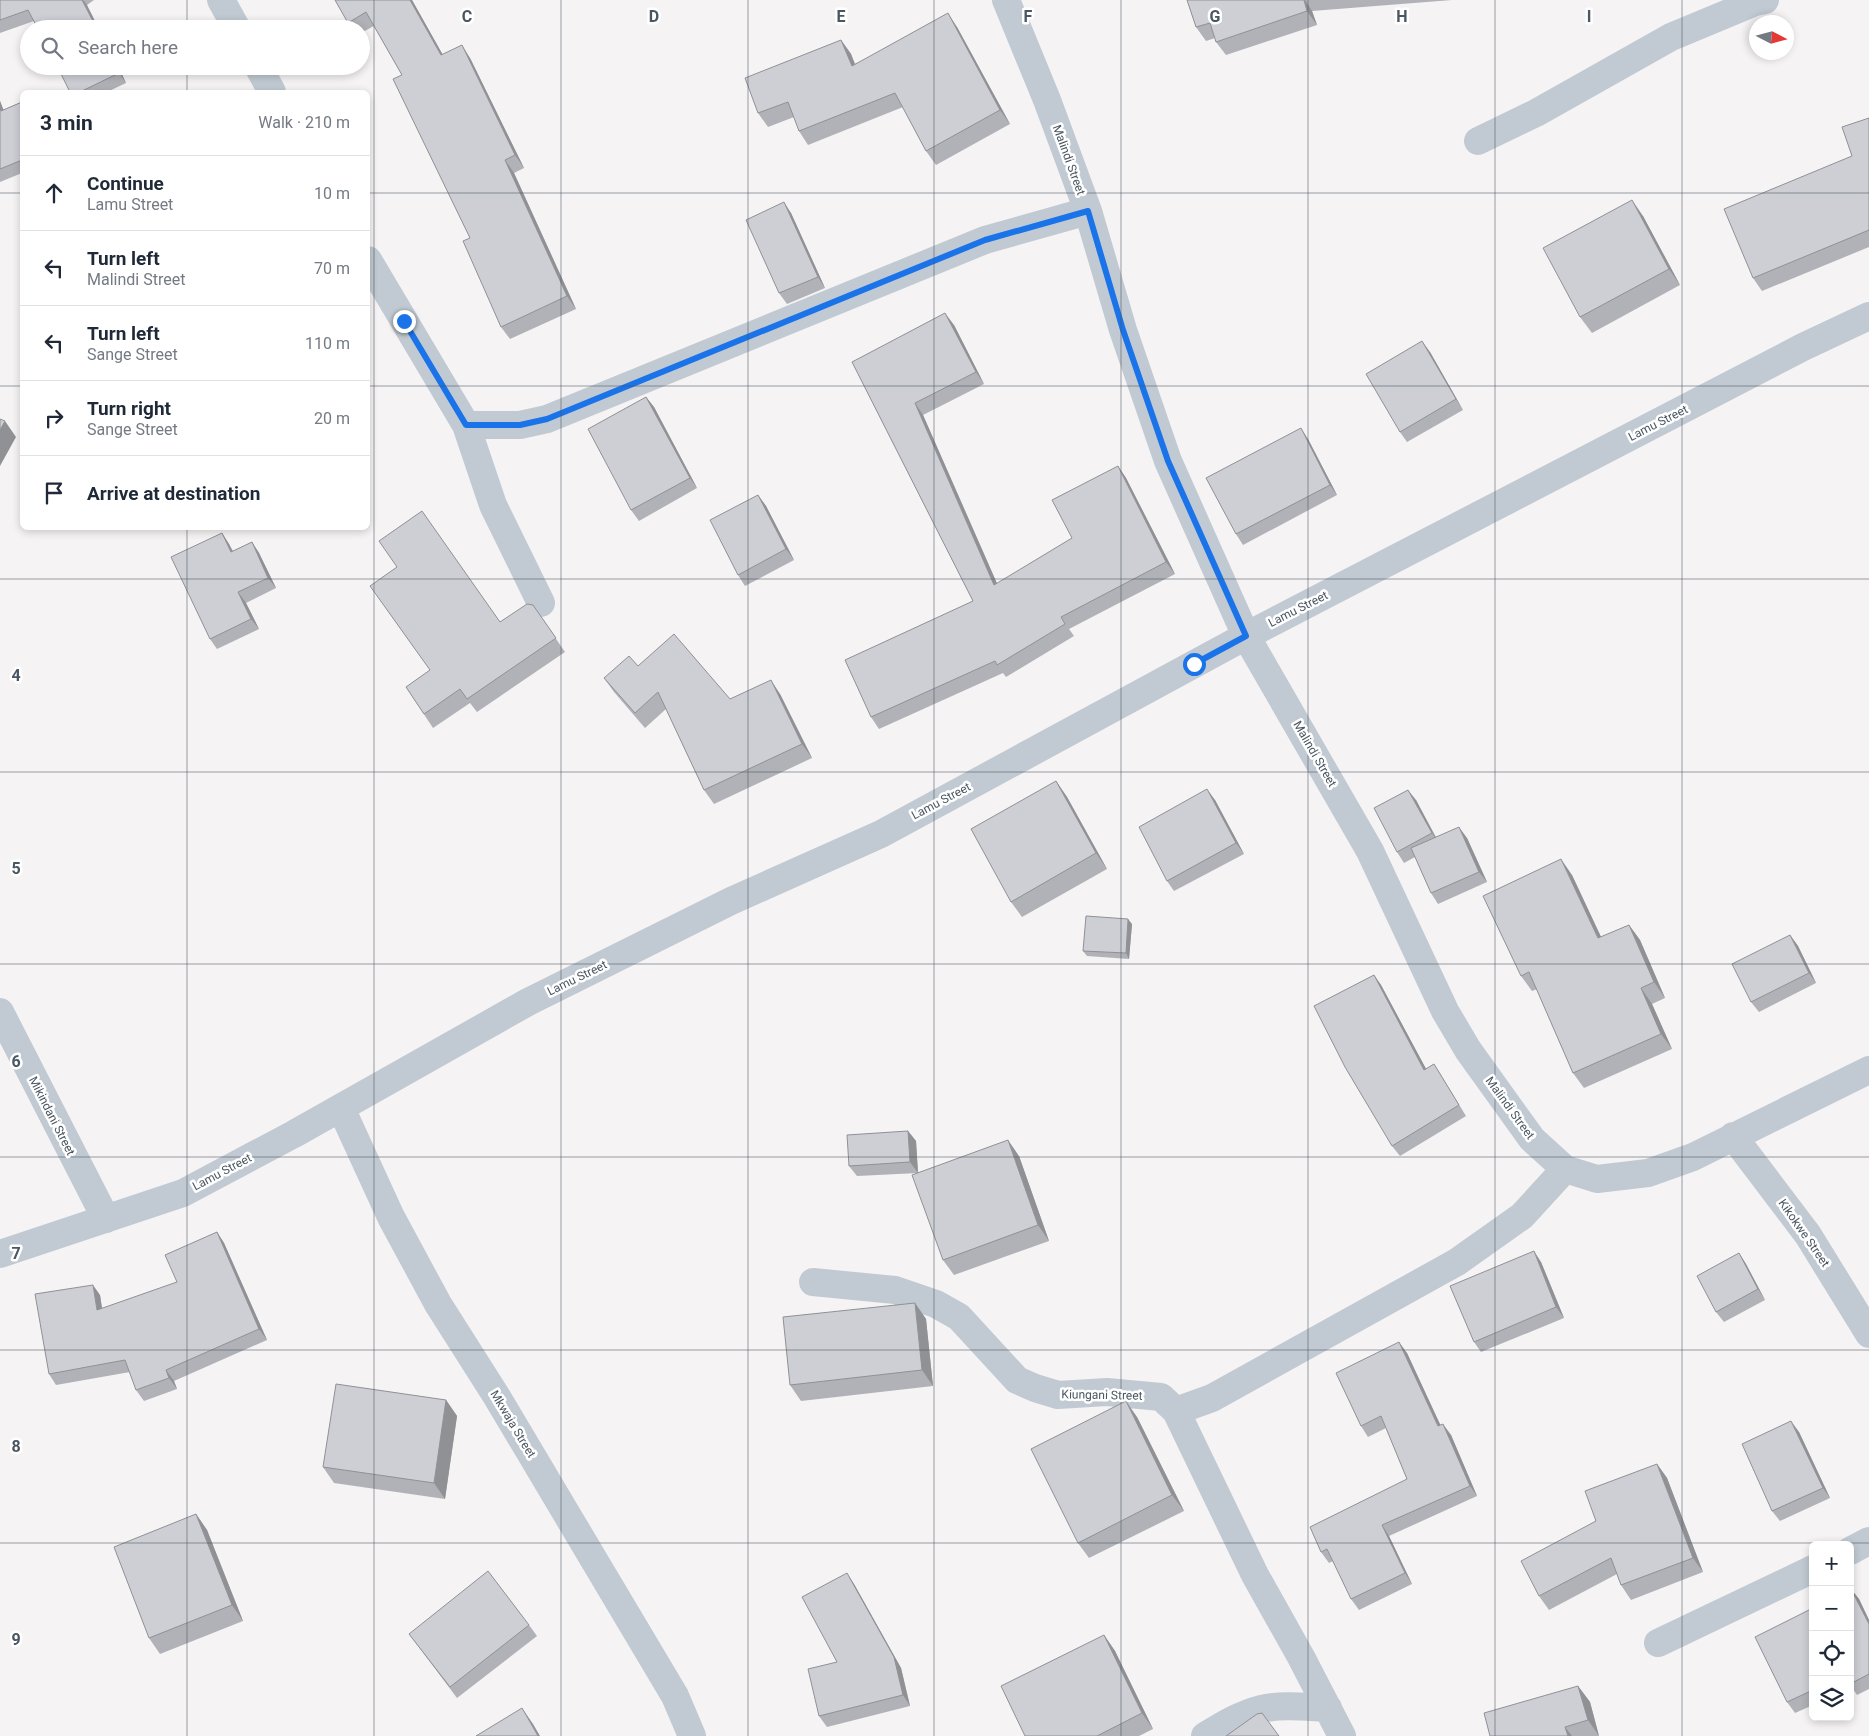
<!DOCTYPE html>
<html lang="en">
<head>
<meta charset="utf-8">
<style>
	:root { --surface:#fff; --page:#f2f2f3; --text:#1f2937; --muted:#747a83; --line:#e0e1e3 }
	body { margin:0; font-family:Roboto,sans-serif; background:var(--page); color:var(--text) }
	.controls { position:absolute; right:15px; bottom:15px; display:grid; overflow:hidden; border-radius:8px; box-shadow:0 2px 8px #0003 }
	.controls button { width:45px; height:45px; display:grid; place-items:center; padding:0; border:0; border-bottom:1px solid var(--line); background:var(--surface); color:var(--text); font:25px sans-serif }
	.compass { position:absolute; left:1749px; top:15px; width:45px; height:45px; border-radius:50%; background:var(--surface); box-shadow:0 2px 8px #0003; rotate:96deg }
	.stop { position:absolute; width:15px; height:15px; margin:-11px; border:4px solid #1a73e8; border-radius:50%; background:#fff }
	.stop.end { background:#1a73e8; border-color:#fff; box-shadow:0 1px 5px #0008 }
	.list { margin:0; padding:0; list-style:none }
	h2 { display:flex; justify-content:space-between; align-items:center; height:65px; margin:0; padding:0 20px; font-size:21px }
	h2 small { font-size:16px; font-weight:400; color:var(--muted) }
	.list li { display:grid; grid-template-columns:32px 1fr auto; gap:15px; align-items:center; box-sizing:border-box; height:75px; padding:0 20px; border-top:1px solid var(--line) }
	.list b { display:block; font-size:19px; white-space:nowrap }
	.list p { margin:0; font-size:16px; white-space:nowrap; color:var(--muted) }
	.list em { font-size:16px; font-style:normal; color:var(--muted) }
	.icon { flex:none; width:28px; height:28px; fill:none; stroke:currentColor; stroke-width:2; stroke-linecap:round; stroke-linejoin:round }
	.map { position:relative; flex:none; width:1869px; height:1736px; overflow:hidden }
	.search { position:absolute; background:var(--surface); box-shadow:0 2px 8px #0003; left:20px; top:20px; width:350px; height:55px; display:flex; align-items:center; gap:12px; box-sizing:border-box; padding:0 18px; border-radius:28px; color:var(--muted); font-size:19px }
	.panel { position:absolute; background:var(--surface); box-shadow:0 2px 8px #0003; left:20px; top:90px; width:350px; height:440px; border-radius:8px }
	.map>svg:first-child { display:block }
</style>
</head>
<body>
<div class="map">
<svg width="1869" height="1736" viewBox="0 0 1869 1736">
	<rect width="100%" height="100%" fill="#f5f3f3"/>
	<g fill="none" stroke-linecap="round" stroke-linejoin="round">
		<path stroke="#c1cad2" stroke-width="28" d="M 221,0 L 237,29
			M 1006,0 L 1047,100 L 1088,211 L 1123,330 L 1168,461 L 1246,636 L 1370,851 L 1445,1011 L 1468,1050 L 1532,1139 L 1565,1169 L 1597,1179 L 1648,1173 L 1693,1157 L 1869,1070
			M 258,66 L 272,92
			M 1478,141 L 1536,113 L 1671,37 L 1755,2 L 1765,0
			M 368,260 L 466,425 L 520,425 L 547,419 L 985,240 L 1088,211
			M 466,425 L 493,505 L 541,603
			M 0,1012 L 106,1219
			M 341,1108 L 391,1217 L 438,1304 L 497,1397 L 675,1696 L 692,1736
			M 1733,1136 L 1808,1235 L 1869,1334
			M 0,1254 L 183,1193 L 294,1134 L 528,1002 L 731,901 L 881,834 L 1246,636 L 1803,347 L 1869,316
			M 813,1282 L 895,1290 L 936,1304 L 959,1317 L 1017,1380 L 1035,1388 L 1058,1395 L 1107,1392 L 1161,1397 L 1176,1411 L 1255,1575 L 1301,1657 L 1342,1736
			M 1176,1411 L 1212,1398 L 1457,1262 L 1522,1216 L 1565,1169
			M 1850,1551 L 1869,1541
			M 1658,1643 L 1813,1569
			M 1205,1736 C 1223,1725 1241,1714 1261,1709 C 1283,1704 1306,1707 1328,1708"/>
	</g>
	<path fill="#b0b2b7" d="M 0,0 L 94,0 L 87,5 L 34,21 L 0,33 Z
		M 335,0 L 412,0 L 443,55 L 470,58 L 524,168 L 514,173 L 576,309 L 510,339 L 501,327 L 470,238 L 402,75 L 374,26 L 361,33 L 361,29 L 352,29 Z
		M 1187,0 L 1452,0 L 1312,11 L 1317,25 L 1226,55 L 1216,42 L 1215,38 L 1206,41 L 1196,27 Z
		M 957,27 L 1010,124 L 936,165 L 926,151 L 903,107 L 808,145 L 799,131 L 794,117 L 768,127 L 758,113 L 841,40 L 851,54 L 855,64 Z
		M 118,66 L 126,83 L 107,92 L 70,92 Z
		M 0,101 L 3,110 L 22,102 L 22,173 L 0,182 Z
		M 1869,118 L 1869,247 L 1762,291 L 1753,278 L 1852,156 Z
		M 791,213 L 825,288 L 787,304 L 779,293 Z
		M 1643,216 L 1680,285 L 1592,333 L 1580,317 Z
		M 954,325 L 984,384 L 923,415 L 997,584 L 1072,538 L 1118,466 L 1126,478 L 1175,574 L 1069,629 L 1074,636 L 1006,677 L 1003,673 L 879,729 L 871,717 L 973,601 L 852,362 Z
		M 1430,352 L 1463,410 L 1407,442 L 1400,432 Z
		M 646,397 L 654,407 L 697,488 L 639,521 L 631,510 Z
		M 1308,439 L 1337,495 L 1243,545 L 1236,534 Z
		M 758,495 L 766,506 L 794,560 L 745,586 L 738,575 Z
		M 222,533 L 229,544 L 233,551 L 252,542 L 259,553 L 276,588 L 246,603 L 259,629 L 217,649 L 210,639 Z
		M 533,605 L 565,652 L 477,712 L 470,703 L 433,728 L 406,687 L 500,622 Z
		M 638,666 L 730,699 L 780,694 L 812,758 L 714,804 L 704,790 L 666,709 L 645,728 L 614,692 L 604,678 Z
		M 1056,781 L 1067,797 L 1107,869 L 1022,917 L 1011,902 Z
		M 1215,800 L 1244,854 L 1174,891 L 1167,881 Z
		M 1416,800 L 1436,837 L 1467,838 L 1487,882 L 1438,904 L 1431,893 L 1415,857 L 1404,863 L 1397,852 Z
		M 1572,875 L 1601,937 L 1629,925 L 1640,940 L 1665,998 L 1652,1004 L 1672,1049 L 1584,1088 L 1573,1073 L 1537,989 L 1532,991 L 1521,976 Z
		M 1132,924 L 1129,959 L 1087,956 L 1083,951 Z
		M 1790,935 L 1798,946 L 1816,983 L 1759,1012 L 1751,1002 Z
		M 1374,975 L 1381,985 L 1426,1069 L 1434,1064 L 1441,1075 L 1466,1116 L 1400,1156 L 1392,1146 Z
		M 908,1131 L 916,1141 L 918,1173 L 857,1176 L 849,1166 Z
		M 1019,1156 L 1049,1241 L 954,1275 L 943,1260 Z
		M 217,1232 L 224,1243 L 267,1340 L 174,1381 L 177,1389 L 144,1401 L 136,1390 L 130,1372 L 56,1385 L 49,1374 L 100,1295 L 102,1309 L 177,1282 Z
		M 1739,1253 L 1746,1264 L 1765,1300 L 1724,1322 L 1716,1312 Z
		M 1541,1262 L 1564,1318 L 1481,1352 L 1474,1342 Z
		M 915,1303 L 926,1319 L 933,1386 L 801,1401 L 790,1385 Z
		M 1407,1353 L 1440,1425 L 1451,1435 L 1477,1496 L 1389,1536 L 1412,1584 L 1359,1610 L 1351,1599 L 1333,1561 L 1329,1563 L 1321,1552 L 1407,1479 L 1386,1428 L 1368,1437 L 1361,1426 Z
		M 446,1400 L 457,1416 L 445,1499 L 334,1483 L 323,1467 Z
		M 1137,1417 L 1184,1511 L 1089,1558 L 1078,1543 Z
		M 1799,1432 L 1830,1498 L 1780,1521 L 1772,1511 Z
		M 1657,1464 L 1667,1478 L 1703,1572 L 1631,1600 L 1621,1585 L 1617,1574 L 1549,1610 L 1539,1596 Z
		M 196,1514 L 207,1530 L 243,1621 L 160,1654 L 149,1638 Z
		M 854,1584 L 901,1668 L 910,1706 L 827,1727 L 819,1716 L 837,1662 Z
		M 1850,1589 L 1851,1589 L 1859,1599 L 1869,1620 L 1869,1689 L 1857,1695 L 1851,1686 L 1850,1687 Z
		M 1813,1608 L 1813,1705 L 1795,1713 L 1787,1702 Z
		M 529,1625 L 537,1636 L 457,1698 L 409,1634 Z
		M 1104,1635 L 1115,1651 L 1153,1729 L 1139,1736 L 1025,1736 Z
		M 1578,1686 L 1590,1702 L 1599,1736 L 1490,1736 Z"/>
	<path fill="#909195" d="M 82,0 L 83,0 L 87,5 L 99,29 L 97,29 Z
		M 410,0 L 412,0 L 450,68 L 441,55 Z
		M 1304,0 L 1305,0 L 1312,11 L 1317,25 L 1307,11 Z
		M 948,13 L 957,27 L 1010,124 L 1000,110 Z
		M 841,40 L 851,54 L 861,80 L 852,66 Z
		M 462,45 L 470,58 L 524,168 L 515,155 Z
		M 116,66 L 118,66 L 126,83 L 119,73 Z
		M 0,101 L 8,121 L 0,109 Z
		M 505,160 L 514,173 L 576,309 L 567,296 Z
		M 1632,200 L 1643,216 L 1680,285 L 1669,269 Z
		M 784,202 L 791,213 L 825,288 L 818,277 Z
		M 945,313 L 954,325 L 984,384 L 976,372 Z
		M 1422,341 L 1430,352 L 1463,410 L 1456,399 Z
		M 646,397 L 654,407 L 697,488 L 690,478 Z
		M 915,403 L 923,415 L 1003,597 L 994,585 Z
		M 5,421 L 16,437 L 0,466 L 0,430 Z
		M 1301,428 L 1308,439 L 1337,495 L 1330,485 Z
		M 1118,466 L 1126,478 L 1175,574 L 1166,562 Z
		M 758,495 L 766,506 L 794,560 L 786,549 Z
		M 222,533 L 229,544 L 238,563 L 231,552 Z
		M 252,542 L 259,553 L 276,588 L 268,578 Z
		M 238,592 L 246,603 L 259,629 L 251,619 Z
		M 771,680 L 780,694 L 812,758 L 802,744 Z
		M 1056,781 L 1067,797 L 1107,869 L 1096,853 Z
		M 1207,789 L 1215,800 L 1244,854 L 1236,843 Z
		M 1408,790 L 1416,800 L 1439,844 L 1432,833 Z
		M 1459,827 L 1467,838 L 1487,882 L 1479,872 Z
		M 1561,859 L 1572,875 L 1609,954 L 1598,938 Z
		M 1128,919 L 1132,924 L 1129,959 L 1126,953 Z
		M 1629,925 L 1640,940 L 1665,998 L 1654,982 Z
		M 1790,935 L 1798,946 L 1816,983 L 1809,973 Z
		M 1374,975 L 1381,985 L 1432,1080 L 1424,1070 Z
		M 1641,988 L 1652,1004 L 1672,1049 L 1661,1034 Z
		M 908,1131 L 916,1141 L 918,1173 L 910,1162 Z
		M 1008,1140 L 1019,1156 L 1049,1241 L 1038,1225 Z
		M 217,1232 L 224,1243 L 267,1340 L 259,1329 Z
		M 1534,1251 L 1541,1262 L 1564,1318 L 1556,1307 Z
		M 1739,1253 L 1746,1264 L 1765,1300 L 1758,1289 Z
		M 93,1285 L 100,1295 L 104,1321 L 97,1310 Z
		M 915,1303 L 926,1319 L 933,1386 L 922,1370 Z
		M 1399,1342 L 1407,1353 L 1446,1437 L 1438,1426 Z
		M 166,1370 L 174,1381 L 177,1389 L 169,1378 Z
		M 446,1400 L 457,1416 L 445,1499 L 434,1483 Z
		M 1126,1401 L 1137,1417 L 1184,1511 L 1172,1495 Z
		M 1791,1421 L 1799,1432 L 1830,1498 L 1823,1488 Z
		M 1443,1424 L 1451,1435 L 1477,1496 L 1470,1486 Z
		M 1657,1464 L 1667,1478 L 1703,1572 L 1693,1558 Z
		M 196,1514 L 207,1530 L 243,1621 L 232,1605 Z
		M 1382,1525 L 1389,1536 L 1412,1584 L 1405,1573 Z
		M 847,1573 L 854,1584 L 901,1668 L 910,1706 L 903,1695 Z
		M 1851,1589 L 1859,1599 L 1869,1620 L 1869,1624 Z
		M 1104,1635 L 1115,1651 L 1153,1729 L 1142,1713 Z
		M 1578,1686 L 1590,1702 L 1599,1736 L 1588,1720 Z
		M 522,1708 L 533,1724 L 540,1736 L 538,1736 Z
		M 1565,1727 L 1572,1736 L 1568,1736 Z"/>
	<path fill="#cdcfd5" stroke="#909195" d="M 0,0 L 82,0 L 97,29 L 38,29 L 28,10 L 0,20 Z
		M 335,0 L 410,0 L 441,55 L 462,45 L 515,155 L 505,160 L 567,296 L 501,327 L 463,241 L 470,238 L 393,79 L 402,75 L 366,12 L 348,23 Z
		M 1187,0 L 1304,0 L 1307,11 L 1216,42 L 1210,23 L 1196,27 Z
		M 948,13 L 1000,110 L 926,151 L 895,93 L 799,131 L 788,102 L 758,113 L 745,78 L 841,40 L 852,66 Z
		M 57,66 L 116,66 L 119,73 L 80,92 L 70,92 Z
		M 22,102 L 22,160 L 0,169 L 0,109 L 1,111 Z
		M 1869,118 L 1869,230 L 1753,278 L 1724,209 L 1852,156 L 1842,127 Z
		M 1632,200 L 1669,269 L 1580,317 L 1543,248 Z
		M 784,202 L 818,277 L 779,293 L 746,220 Z
		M 945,313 L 976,372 L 915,403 L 994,585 L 1072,538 L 1052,500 L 1118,466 L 1166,562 L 1061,617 L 1065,624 L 997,665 L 995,661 L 871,717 L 845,660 L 973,601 L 852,362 Z
		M 1422,341 L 1456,399 L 1400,432 L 1366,374 Z
		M 646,397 L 690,478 L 631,510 L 588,429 Z
		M 0,419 L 5,421 L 0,430 Z
		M 1301,428 L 1330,485 L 1236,534 L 1206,478 Z
		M 758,495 L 786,549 L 738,575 L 710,520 Z
		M 422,511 L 500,622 L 527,604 L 533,605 L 556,638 L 467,699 L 460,689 L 424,714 L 406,687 L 430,670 L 370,586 L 397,567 L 379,541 Z
		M 222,533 L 231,552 L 252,542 L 268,578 L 238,592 L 251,619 L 210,639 L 171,557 Z
		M 674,634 L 730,699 L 771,680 L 802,744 L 704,790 L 658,692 L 635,713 L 604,678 L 629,656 L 638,666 Z
		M 1056,781 L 1096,853 L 1011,902 L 971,829 Z
		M 1207,789 L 1236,843 L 1167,881 L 1139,827 Z
		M 1408,790 L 1432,833 L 1397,852 L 1374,808 Z
		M 1459,827 L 1479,872 L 1431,893 L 1411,848 Z
		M 1561,859 L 1598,938 L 1629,925 L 1654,982 L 1641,988 L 1661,1034 L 1573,1073 L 1529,972 L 1521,976 L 1483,896 Z
		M 1086,916 L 1128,919 L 1126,953 L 1083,951 Z
		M 1790,935 L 1809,973 L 1751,1002 L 1732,964 Z
		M 1374,975 L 1424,1070 L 1434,1064 L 1459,1105 L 1392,1146 L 1345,1067 L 1314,1006 Z
		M 908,1131 L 910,1162 L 849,1166 L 847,1135 Z
		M 1008,1140 L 1038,1225 L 943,1260 L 912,1175 Z
		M 217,1232 L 259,1329 L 166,1370 L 169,1378 L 136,1390 L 125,1360 L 49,1374 L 35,1294 L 93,1285 L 97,1310 L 177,1282 L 165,1255 Z
		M 1534,1251 L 1556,1307 L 1474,1342 L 1450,1286 Z
		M 1739,1253 L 1758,1289 L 1716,1312 L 1697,1276 Z
		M 915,1303 L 922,1370 L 790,1385 L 783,1317 Z
		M 1399,1342 L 1438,1426 L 1443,1424 L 1470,1486 L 1382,1525 L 1405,1573 L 1351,1599 L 1327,1549 L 1321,1552 L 1310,1527 L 1407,1479 L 1381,1416 L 1361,1426 L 1336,1373 Z
		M 336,1384 L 446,1400 L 434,1483 L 323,1467 Z
		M 1126,1401 L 1172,1495 L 1078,1543 L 1031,1449 Z
		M 1791,1421 L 1823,1488 L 1772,1511 L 1742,1444 Z
		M 1657,1464 L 1693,1558 L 1621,1585 L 1611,1558 L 1539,1596 L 1521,1561 L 1596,1521 L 1585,1491 Z
		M 196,1514 L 232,1605 L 149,1638 L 114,1547 Z
		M 488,1571 L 529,1625 L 450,1687 L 409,1634 Z
		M 847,1573 L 894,1657 L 903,1695 L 819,1716 L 808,1669 L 837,1662 L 802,1597 Z
		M 1850,1589 L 1851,1589 L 1869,1624 L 1869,1674 L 1850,1684 Z
		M 1813,1608 L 1813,1690 L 1787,1702 L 1755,1637 Z
		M 1104,1635 L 1142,1713 L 1097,1736 L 1025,1736 L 1001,1686 Z
		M 1578,1686 L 1588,1720 L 1565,1727 L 1568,1736 L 1490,1736 L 1484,1713 Z
		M 522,1708 L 538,1736 L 476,1736 Z
		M 1262,1713 L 1279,1736 L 1226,1736 L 1257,1714 Z"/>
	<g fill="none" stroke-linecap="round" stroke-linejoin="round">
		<path stroke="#1a73e8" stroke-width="6" d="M 404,321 L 466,425 L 520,425 L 547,419 L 985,240 L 1088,211 L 1123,330 L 1168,461 L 1246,636 L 1194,664"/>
	</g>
	<path fill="none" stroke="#4a5661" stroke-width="1" stroke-opacity="0.55" d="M 187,0 L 187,29M 374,0 L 374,1736M 561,0 L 561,1736M 748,0 L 748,1736M 934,0 L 934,1736M 1121,0 L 1121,1736M 1308,0 L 1308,1736M 1495,0 L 1495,1736M 1682,0 L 1682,1736M 187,66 L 187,92M 0,193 L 22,193M 368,193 L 1869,193M 0,386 L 22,386M 368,386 L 1869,386M 187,528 L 187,1736M 0,579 L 1869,579M 0,772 L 1869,772M 0,964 L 1869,964M 0,1157 L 1869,1157M 0,1350 L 1869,1350M 0,1543 L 1869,1543"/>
	<g text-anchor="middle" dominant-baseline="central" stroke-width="5" stroke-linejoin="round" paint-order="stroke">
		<g font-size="12" fill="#4a5661" stroke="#fff">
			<text transform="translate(1069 160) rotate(70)">Malindi Street</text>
			<text transform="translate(1658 423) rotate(-27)">Lamu Street</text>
			<text transform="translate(1298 609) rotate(-27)">Lamu Street</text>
			<text transform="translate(1315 754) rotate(60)">Malindi Street</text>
			<text transform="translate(941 801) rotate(-28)">Lamu Street</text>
			<text transform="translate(577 978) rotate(-26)">Lamu Street</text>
			<text transform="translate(1510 1108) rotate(54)">Malindi Street</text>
			<text transform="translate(52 1116) rotate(63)">Mikindani Street</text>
			<text transform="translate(222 1172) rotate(-28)">Lamu Street</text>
			<text transform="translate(1804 1233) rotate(55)">Kikokwe Street</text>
			<text transform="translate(1102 1395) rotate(1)">Kiungani Street</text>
			<text transform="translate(513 1424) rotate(59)">Mkwaja Street</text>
		</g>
	</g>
	<g font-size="16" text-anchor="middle" font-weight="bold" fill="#4a5661" stroke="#fff" stroke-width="5" stroke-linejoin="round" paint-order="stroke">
		<text x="467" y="22">C</text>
		<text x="654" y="22">D</text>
		<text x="841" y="22">E</text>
		<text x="1028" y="22">F</text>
		<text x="1215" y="22">G</text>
		<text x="1402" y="22">H</text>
		<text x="1589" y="22">I</text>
		<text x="16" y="681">4</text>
		<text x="16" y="874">5</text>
		<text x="16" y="1067">6</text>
		<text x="16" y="1259">7</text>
		<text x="16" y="1452">8</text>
		<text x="16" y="1645">9</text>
	</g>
</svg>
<div class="controls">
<button>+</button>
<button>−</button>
<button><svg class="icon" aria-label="locate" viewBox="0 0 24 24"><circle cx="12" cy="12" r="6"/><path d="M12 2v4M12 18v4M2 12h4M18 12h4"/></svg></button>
<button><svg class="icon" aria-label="layers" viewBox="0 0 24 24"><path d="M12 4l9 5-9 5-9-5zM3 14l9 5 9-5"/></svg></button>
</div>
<svg class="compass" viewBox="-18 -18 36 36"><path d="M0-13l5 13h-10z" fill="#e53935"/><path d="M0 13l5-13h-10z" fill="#747a83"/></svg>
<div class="stop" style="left:1194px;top:664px"></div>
<div class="stop end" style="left:404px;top:321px"></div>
<div class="search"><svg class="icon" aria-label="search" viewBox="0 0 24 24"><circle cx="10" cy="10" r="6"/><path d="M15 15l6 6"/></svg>Search here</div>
<section class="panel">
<h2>3 min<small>Walk · 210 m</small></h2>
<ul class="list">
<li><svg class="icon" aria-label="ahead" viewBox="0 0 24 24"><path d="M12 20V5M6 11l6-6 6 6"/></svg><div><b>Continue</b><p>Lamu Street</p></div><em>10 m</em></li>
<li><svg class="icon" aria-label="left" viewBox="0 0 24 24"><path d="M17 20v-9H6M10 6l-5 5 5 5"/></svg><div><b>Turn left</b><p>Malindi Street</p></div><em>70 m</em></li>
<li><svg class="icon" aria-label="left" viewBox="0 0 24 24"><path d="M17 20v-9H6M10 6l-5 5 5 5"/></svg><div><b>Turn left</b><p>Sange Street</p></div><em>110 m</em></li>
<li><svg class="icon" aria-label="right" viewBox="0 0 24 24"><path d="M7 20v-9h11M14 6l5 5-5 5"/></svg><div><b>Turn right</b><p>Sange Street</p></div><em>20 m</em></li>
<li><svg class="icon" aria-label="arrive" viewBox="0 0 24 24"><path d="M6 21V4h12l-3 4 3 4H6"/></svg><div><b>Arrive at destination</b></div></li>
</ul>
</section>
</div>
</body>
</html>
